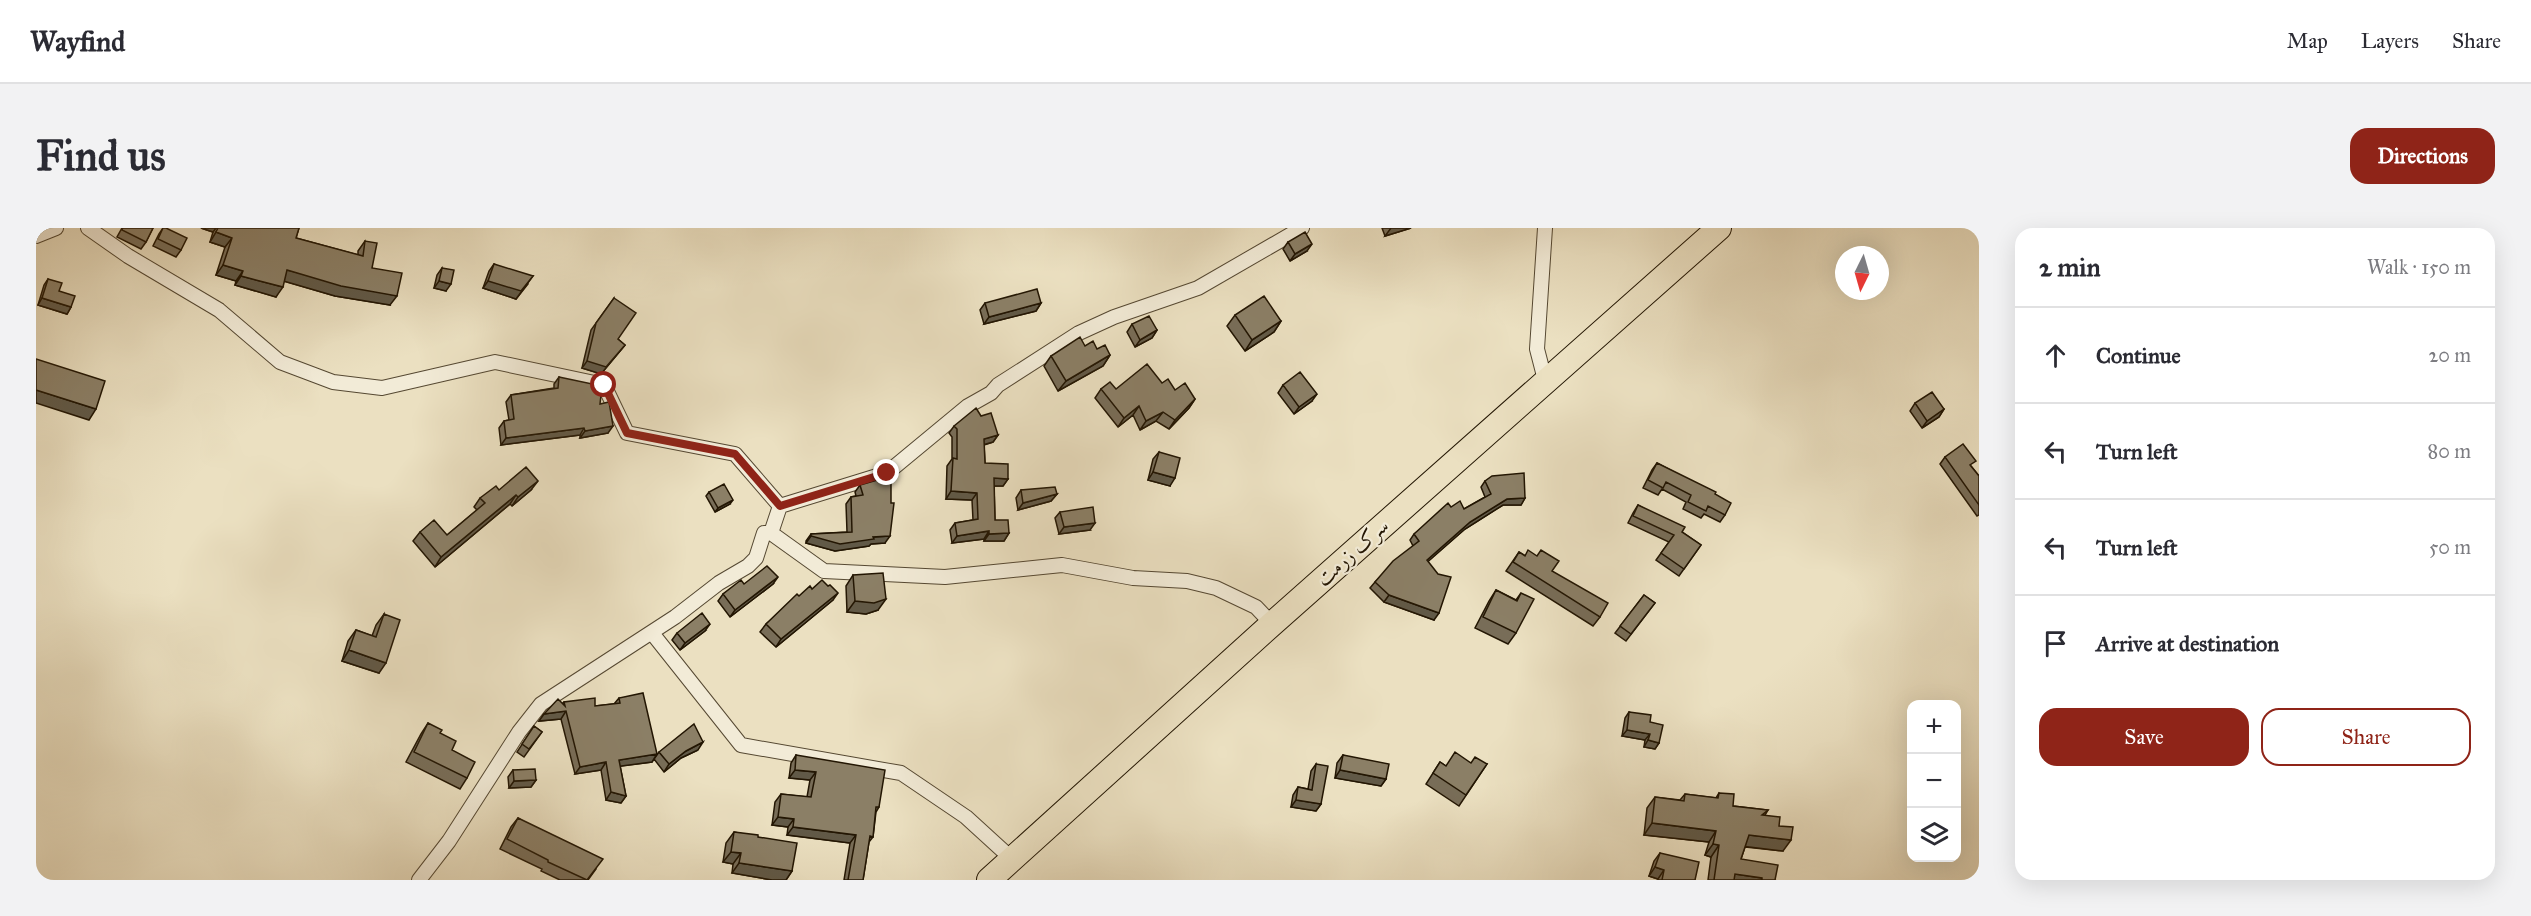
<!DOCTYPE html>
<html lang="en">
<head>
<meta charset="utf-8">
<style>
	:root { --surface:#fff; --page:#f2f2f3; --text:#2b2b33; --muted:#7c7c81; --line:#e1e1e2; --accent:#8f2418 }
	body { margin:0; font-family:"IM FELL Great Primer",Amiri,serif; background:var(--page); color:var(--text) }
	.controls { position:absolute; right:18px; bottom:18px; display:grid; overflow:hidden; border-radius:12px; box-shadow:0 6px 24px #0002 }
	.controls button { width:54px; height:54px; display:grid; place-items:center; padding:0; border:0; border-bottom:2px solid var(--line); background:var(--surface); color:var(--text); font:30px sans-serif }
	.compass { position:absolute; left:1799px; top:18px; width:54px; height:54px; border-radius:50%; background:var(--surface); box-shadow:0 6px 24px #0002; rotate:185deg }
	.stop { position:absolute; width:18px; height:18px; margin:-14px; border:4px solid #8f2418; border-radius:50%; background:#fff }
	.stop.end { background:#8f2418; border-color:#fff; box-shadow:0 2px 6px #0008 }
	.list { margin:0; padding:0; list-style:none }
	h2 { display:flex; justify-content:space-between; align-items:center; height:78px; margin:0; padding:0 24px; font-size:26px }
	h2 small { font-size:20px; font-weight:400; color:var(--muted) }
	.list li { display:grid; grid-template-columns:39px 1fr auto; gap:18px; align-items:center; box-sizing:border-box; height:96px; padding:0 24px; border-top:2px solid var(--line) }
	.list b { display:block; font-size:22px; white-space:nowrap }
	.list em { font-size:20px; font-style:normal; color:var(--muted) }
	.actions { display:flex; gap:12px; padding:18px 24px }
	.actions a { flex:1; padding:14px 0; border:2px solid var(--accent); border-radius:18px; text-align:center; font-size:21px; color:var(--accent) }
	.actions .main { background:var(--accent); color:#fff }
	.icon { flex:none; width:33px; height:33px; fill:none; stroke:currentColor; stroke-width:2; stroke-linecap:round; stroke-linejoin:round }
	.map { position:relative; flex:none; width:1943px; height:652px; overflow:hidden; border-radius:18px }
	header { display:flex; align-items:center; gap:36px; box-sizing:border-box; height:84px; padding:0 30px; background:var(--surface); border-bottom:2px solid var(--line) }
	header strong { font-size:28px }
	nav { display:flex; gap:33px; margin-inline-start:auto; font-size:21px }
	.intro { display:flex; align-items:center; justify-content:space-between; box-sizing:border-box; height:144px; padding:0 36px }
	h1 { margin:0; font-size:42px }
	.button { padding:15px 27px; border-radius:18px; background:var(--accent); color:#fff; font-size:21px; font-weight:700 }
	main { display:flex; gap:36px; padding:0 36px }
	aside { flex:1; background:var(--surface); border-radius:18px; box-shadow:0 6px 24px #0002 }
	.map>svg:first-child { display:block }
</style>
</head>
<body>
<header>
<strong>Wayfind</strong>
<nav><a>Map</a><a>Layers</a><a>Share</a></nav>
</header>
<div class="intro"><h1>Find us</h1><a class="button">Directions</a></div>
<main>
<div class="map">
<svg width="1943" height="652" viewBox="0 0 1943 652">
	<rect width="100%" height="100%" fill="#ebe0c1"/>
	<filter id="stains"><feTurbulence type="fractalNoise" baseFrequency=".00333" numOctaves="4"/><feColorMatrix values="0 0 0 0 .2 0 0 0 0 .09 0 0 0 0 .02 0 0 0 .5 -.17"/></filter>
	<radialGradient id="worn" r=".72"><stop offset=".6" stop-color="#630" stop-opacity="0"/><stop offset="1" stop-color="#630" stop-opacity=".3"/></radialGradient>
	<g fill="none" stroke-linecap="round" stroke-linejoin="round">
		<defs>
			<path id="street" d="M 52,0 L 92,28 L 183,82 L 244,134 L 297,154 L 346,160 L 459,134 L 568,157 L 591,205 L 699,226 L 744,278
				M 1509,0 L 1501,121 L 1509,152
				M 0,8 L 20,0
				M 744,278 L 851,245 L 932,178 L 955,165 L 962,157 L 1043,105 L 1078,89 L 1162,60 L 1266,0
				M 735,305 L 744,278
				M 616,405 L 705,517 L 865,545 L 930,589 L 976,631
				M 383,652 L 413,613 L 483,504 L 505,476 L 639,389 L 683,355 L 712,338 L 720,330 L 728,305 L 735,305 L 788,343 L 909,349 L 1026,337 L 1097,350 L 1151,353 L 1180,360 L 1220,379 L 1236,396"/>
			<path id="highway" d="M 953,652 L 1236,396 L 1683,0"/>
		</defs>
		<use href="#street" stroke="#554832" stroke-width="16"/>
		<use href="#highway" stroke="#231603" stroke-width="26"/>
		<use href="#street" stroke="#f2ebd7" stroke-width="14"/>
		<use href="#highway" stroke="#ebe0c1" stroke-width="24"/>
	</g>
	<path fill="#786d58" stroke="#231603" stroke-width="1.5" d="M 86,0 L 117,0 L 110,14 L 105,21 L 81,9 Z
		M 127,0 L 145,22 L 140,29 L 117,18 L 123,6 Z
		M 165,0 L 263,0 L 260,10 L 322,27 L 322,23 L 329,13 L 336,40 L 354,77 L 299,68 L 248,53 L 240,69 L 199,57 L 200,53 L 180,47 L 189,19 L 174,14 L 177,4 Z
		M 1346,0 L 1375,0 L 1349,8 Z
		M 1252,14 L 1271,23 L 1254,33 L 1247,21 Z
		M 458,36 L 492,56 L 480,71 L 447,60 L 453,43 Z
		M 406,40 L 410,63 L 398,60 L 401,47 Z
		M 12,51 L 23,63 L 35,79 L 31,86 L 2,77 L 8,57 Z
		M 578,70 L 582,111 L 589,117 L 565,146 L 546,140 L 555,102 Z
		M 949,75 L 1005,75 L 1000,83 L 948,96 L 944,82 Z
		M 1199,87 L 1245,93 L 1238,104 L 1209,123 L 1191,98 Z
		M 1096,96 L 1121,102 L 1116,110 L 1099,119 L 1091,104 Z
		M 1049,118 L 1061,121 L 1074,127 L 1067,138 L 1022,163 L 1008,138 L 1015,128 Z
		M 523,149 L 564,176 L 572,205 L 544,210 L 544,207 L 465,217 L 463,200 L 468,193 L 473,192 L 470,174 L 475,167 L 518,160 L 518,156 Z
		M 1126,155 L 1139,162 L 1159,171 L 1153,180 L 1133,201 L 1120,193 L 1104,202 L 1097,187 L 1082,199 L 1059,170 L 1065,161 L 1080,161 Z
		M 1247,157 L 1276,173 L 1258,186 L 1242,165 Z
		M 1879,175 L 1908,181 L 1903,189 L 1886,200 L 1874,183 Z
		M 945,188 L 962,207 L 957,214 L 948,217 L 949,235 L 972,251 L 967,258 L 958,258 L 959,292 L 973,305 L 968,313 L 948,313 L 948,311 L 916,315 L 914,302 L 919,295 L 937,292 L 936,272 L 910,271 L 911,238 L 916,231 L 916,209 L 913,205 L 918,198 Z
		M 1123,224 L 1134,258 L 1112,252 L 1117,231 Z
		M 1909,229 L 1935,238 L 1943,248 L 1943,287 L 1941,288 L 1904,236 Z
		M 1621,235 L 1679,266 L 1689,287 L 1684,294 L 1668,286 L 1665,290 L 1647,281 L 1650,274 L 1626,261 L 1622,267 L 1607,260 L 1616,242 Z
		M 1449,253 L 1489,270 L 1485,277 L 1467,277 L 1429,301 L 1392,333 L 1398,392 L 1348,374 L 1334,360 L 1339,354 L 1377,318 L 1374,312 L 1378,306 L 1415,279 L 1428,281 L 1449,269 L 1445,259 Z
		M 824,257 L 849,315 L 835,316 L 833,318 L 799,323 L 770,315 L 770,313 L 775,306 L 811,304 L 810,276 L 815,269 L 820,268 L 819,264 Z
		M 463,262 L 495,262 L 476,278 L 474,276 L 399,339 L 377,313 L 384,304 L 411,307 L 441,282 L 438,279 L 444,270 Z
		M 985,262 L 1021,266 L 1015,273 L 982,282 L 980,270 Z
		M 673,264 L 694,276 L 679,284 L 670,268 Z
		M 1602,277 L 1646,304 L 1665,317 L 1643,348 L 1620,332 L 1633,314 L 1592,295 L 1597,285 Z
		M 1024,284 L 1054,302 L 1023,306 L 1019,290 Z
		M 1483,324 L 1516,343 L 1564,389 L 1557,398 L 1470,343 Z
		M 817,347 L 842,382 L 830,386 L 811,384 L 810,358 Z
		M 708,356 L 737,356 L 694,389 L 682,373 L 687,366 Z
		M 776,361 L 797,372 L 740,419 L 724,404 L 730,396 L 763,368 Z
		M 1460,362 L 1480,372 L 1485,365 L 1480,405 L 1472,416 L 1439,400 L 1453,373 Z
		M 1608,367 L 1619,375 L 1590,413 L 1579,405 Z
		M 348,386 L 343,445 L 306,433 L 312,413 L 320,402 L 336,408 L 340,397 Z
		M 669,403 L 644,422 L 636,412 L 641,405 Z
		M 583,470 L 621,526 L 616,534 L 584,538 L 590,568 L 585,575 L 570,572 L 565,542 L 539,546 L 525,491 L 503,493 L 508,486 L 527,475 L 528,474 L 559,478 L 578,476 Z
		M 1593,484 L 1614,494 L 1623,515 L 1619,521 L 1608,519 L 1609,512 L 1586,508 L 1589,490 Z
		M 392,495 L 404,505 L 416,522 L 431,550 L 424,561 L 370,534 L 385,506 Z
		M 498,498 L 506,504 L 488,529 L 481,524 Z
		M 662,522 L 645,530 L 628,544 L 618,531 L 623,524 Z
		M 760,527 L 843,579 L 840,584 L 837,609 L 833,614 L 827,652 L 808,652 L 814,615 L 751,607 L 752,599 L 736,597 L 739,574 L 745,566 L 771,569 L 774,552 L 753,550 L 755,535 Z
		M 1307,527 L 1350,551 L 1345,558 L 1299,550 L 1301,535 Z
		M 1404,534 L 1410,538 L 1435,535 L 1451,536 L 1423,578 L 1390,556 Z
		M 1280,536 L 1285,576 L 1280,583 L 1255,579 L 1257,567 L 1262,559 L 1272,561 L 1275,543 Z
		M 477,542 L 500,552 L 495,559 L 473,560 L 472,549 Z
		M 1683,565 L 1697,578 L 1732,582 L 1729,587 L 1743,598 L 1747,623 L 1709,619 L 1705,631 L 1739,652 L 1672,652 L 1675,629 L 1669,627 L 1673,614 L 1608,607 L 1611,580 L 1619,569 L 1644,572 L 1649,566 L 1680,570 Z
		M 482,590 L 560,641 L 552,652 L 524,652 L 505,643 L 506,641 L 464,621 L 475,599 Z
		M 698,604 L 722,609 L 756,643 L 750,652 L 736,652 L 696,645 L 697,636 L 687,634 L 690,615 Z
		M 1624,625 L 1659,652 L 1622,652 L 1622,651 L 1613,648 L 1618,633 Z"/>
	<path fill="#615947" stroke="#231603" stroke-width="1.5" d="M 165,0 L 180,0 L 177,4 Z
		M 1355,0 L 1375,0 L 1349,8 Z
		M 180,4 L 196,10 L 189,19 L 174,14 Z
		M 1276,16 L 1271,23 L 1254,33 L 1259,26 Z
		M 187,37 L 207,43 L 200,53 L 180,47 Z
		M 251,42 L 361,68 L 354,77 L 299,68 L 244,52 Z
		M 205,48 L 247,59 L 240,69 L 199,57 Z
		M 497,48 L 480,71 L 447,60 L 452,53 Z
		M 403,53 L 415,56 L 410,63 L 398,60 Z
		M 6,70 L 35,79 L 31,86 L 2,77 Z
		M 1005,75 L 1000,83 L 948,96 L 953,89 Z
		M 1245,93 L 1238,104 L 1209,123 L 1216,112 Z
		M 1121,102 L 1116,110 L 1099,119 L 1104,112 Z
		M 589,117 L 565,146 L 546,140 L 551,133 Z
		M 1074,127 L 1067,138 L 1022,163 L 1030,153 Z
		M 0,162 L 60,181 L 53,192 L 0,175 Z
		M 1281,166 L 1276,173 L 1258,186 L 1263,179 Z
		M 1159,171 L 1153,180 L 1133,201 L 1139,192 Z
		M 1103,178 L 1097,187 L 1082,199 L 1088,190 Z
		M 1908,181 L 1903,189 L 1886,200 L 1891,193 Z
		M 1127,184 L 1120,193 L 1104,202 L 1110,193 Z
		M 577,198 L 572,205 L 544,210 L 549,203 Z
		M 548,200 L 544,207 L 465,217 L 470,210 Z
		M 962,207 L 957,214 L 943,218 L 948,211 Z
		M 1117,244 L 1139,250 L 1134,258 L 1112,252 Z
		M 958,250 L 972,251 L 967,258 L 952,258 Z
		M 502,253 L 495,262 L 476,278 L 482,269 Z
		M 915,263 L 941,265 L 936,272 L 910,271 Z
		M 1021,266 L 1015,273 L 982,282 L 987,275 Z
		M 480,267 L 474,276 L 399,339 L 405,329 Z
		M 1489,270 L 1485,277 L 1467,277 L 1429,301 L 1387,338 L 1391,332 L 1434,294 L 1471,271 Z
		M 697,272 L 694,276 L 679,284 L 682,280 Z
		M 1059,295 L 1054,302 L 1023,306 L 1028,299 Z
		M 953,303 L 948,311 L 916,315 L 921,308 Z
		M 973,305 L 968,313 L 948,313 L 953,306 Z
		M 775,308 L 837,309 L 854,308 L 849,315 L 835,316 L 833,318 L 799,323 L 770,315 Z
		M 742,349 L 737,356 L 694,389 L 699,382 Z
		M 802,365 L 797,372 L 740,419 L 745,411 Z
		M 1353,367 L 1403,385 L 1398,392 L 1348,374 Z
		M 850,371 L 842,382 L 830,386 L 811,384 L 819,373 Z
		M 674,396 L 669,403 L 644,422 L 649,415 Z
		M 313,422 L 350,435 L 343,445 L 306,433 Z
		M 530,483 L 525,491 L 503,493 L 508,486 Z
		M 1591,502 L 1614,506 L 1609,512 L 1586,508 Z
		M 1612,512 L 1623,515 L 1619,521 L 1608,519 Z
		M 667,514 L 662,522 L 645,530 L 628,544 L 633,536 L 650,523 Z
		M 621,526 L 616,534 L 578,539 L 583,532 Z
		M 570,534 L 565,542 L 539,546 L 544,539 Z
		M 759,542 L 780,544 L 774,552 L 753,550 Z
		M 1304,542 L 1350,551 L 1345,558 L 1299,550 Z
		M 500,552 L 495,559 L 473,560 L 478,553 Z
		M 575,564 L 590,568 L 585,575 L 570,572 Z
		M 1260,572 L 1285,576 L 1280,583 L 1255,579 Z
		M 742,589 L 758,591 L 752,599 L 736,597 Z
		M 1616,595 L 1680,603 L 1673,614 L 1608,607 Z
		M 757,599 L 820,607 L 814,615 L 751,607 Z
		M 1713,607 L 1755,612 L 1747,623 L 1705,618 Z
		M 1677,616 L 1683,617 L 1675,629 L 1669,627 Z
		M 695,624 L 705,625 L 697,636 L 687,634 Z
		M 703,635 L 756,643 L 750,652 L 736,652 L 696,645 Z
		M 1619,639 L 1628,642 L 1622,651 L 1613,648 Z
		M 1699,646 L 1726,650 L 1725,652 L 1695,652 Z"/>
	<path fill="#8b7f66" stroke="#231603" stroke-width="1.5" d="M 87,0 L 117,0 L 110,14 L 86,2 Z
		M 127,0 L 130,0 L 151,10 L 145,22 L 122,11 Z
		M 182,0 L 263,0 L 260,10 L 327,28 L 329,13 L 341,15 L 336,40 L 366,45 L 361,68 L 305,58 L 251,42 L 247,59 L 205,48 L 207,43 L 187,37 L 196,10 L 180,4 Z
		M 1269,4 L 1276,16 L 1259,26 L 1252,14 Z
		M 458,36 L 497,48 L 485,63 L 452,53 Z
		M 406,40 L 418,42 L 415,56 L 403,53 Z
		M 12,51 L 26,55 L 23,63 L 39,68 L 35,79 L 6,70 Z
		M 1001,61 L 1005,75 L 953,89 L 949,75 Z
		M 1228,68 L 1245,93 L 1216,112 L 1199,87 Z
		M 578,70 L 600,85 L 582,111 L 589,117 L 570,139 L 551,133 L 560,95 Z
		M 1113,88 L 1121,102 L 1104,112 L 1096,96 Z
		M 1044,109 L 1049,118 L 1057,113 L 1061,121 L 1069,117 L 1074,127 L 1030,153 L 1015,128 Z
		M 0,131 L 69,153 L 60,181 L 0,162 Z
		M 1111,136 L 1126,155 L 1132,151 L 1139,162 L 1149,155 L 1159,171 L 1139,192 L 1127,184 L 1110,193 L 1103,178 L 1088,190 L 1065,161 L 1074,154 L 1080,161 Z
		M 1264,144 L 1281,166 L 1263,179 L 1247,157 Z
		M 523,149 L 566,158 L 564,176 L 573,174 L 577,198 L 549,203 L 548,200 L 470,210 L 468,193 L 478,191 L 475,167 L 522,160 Z
		M 1896,164 L 1908,181 L 1891,193 L 1879,175 Z
		M 940,180 L 945,188 L 955,185 L 962,207 L 948,211 L 949,235 L 972,236 L 972,251 L 958,250 L 959,292 L 972,292 L 973,305 L 953,306 L 953,303 L 921,308 L 919,295 L 942,291 L 941,265 L 915,263 L 917,230 L 921,231 L 921,201 L 918,198 Z
		M 1927,216 L 1940,233 L 1934,237 L 1943,248 L 1943,277 L 1909,229 Z
		M 1123,224 L 1144,230 L 1139,250 L 1117,244 Z
		M 1621,235 L 1680,264 L 1679,266 L 1695,275 L 1689,287 L 1672,278 L 1670,283 L 1652,274 L 1655,267 L 1630,254 L 1627,260 L 1612,252 Z
		M 490,239 L 502,253 L 482,269 L 480,267 L 405,329 L 384,304 L 398,292 L 411,307 L 449,275 L 444,270 L 460,258 L 463,262 Z
		M 1488,245 L 1489,270 L 1471,271 L 1434,294 L 1391,332 L 1402,346 L 1415,349 L 1403,385 L 1353,367 L 1339,354 L 1357,333 L 1383,313 L 1378,306 L 1412,275 L 1415,279 L 1424,273 L 1428,281 L 1455,266 L 1449,253 L 1456,248 Z
		M 855,248 L 855,275 L 858,275 L 854,308 L 837,309 L 838,311 L 804,316 L 775,308 L 775,306 L 816,304 L 815,269 L 827,267 L 824,257 Z
		M 688,256 L 697,272 L 682,280 L 673,264 Z
		M 1019,259 L 1021,266 L 987,275 L 985,262 Z
		M 1602,277 L 1649,299 L 1646,304 L 1665,317 L 1648,341 L 1625,325 L 1638,307 L 1597,288 Z
		M 1057,279 L 1059,295 L 1028,299 L 1024,284 Z
		M 1492,322 L 1501,328 L 1505,322 L 1523,333 L 1516,343 L 1572,375 L 1564,389 L 1477,334 L 1483,324 L 1489,328 Z
		M 731,338 L 742,349 L 699,382 L 687,366 L 705,352 L 708,356 Z
		M 847,345 L 850,371 L 838,375 L 819,373 L 817,347 Z
		M 786,352 L 792,358 L 794,357 L 802,365 L 745,411 L 730,396 L 761,366 L 763,368 L 774,358 L 776,361 Z
		M 1460,362 L 1481,373 L 1485,365 L 1498,371 L 1480,405 L 1447,389 Z
		M 1608,367 L 1619,375 L 1595,406 L 1584,398 Z
		M 666,385 L 674,396 L 649,415 L 641,405 Z
		M 348,386 L 364,392 L 350,435 L 313,422 L 320,402 L 340,409 Z
		M 607,465 L 621,526 L 583,532 L 590,568 L 575,564 L 570,534 L 544,539 L 530,483 L 508,486 L 522,471 L 529,478 L 528,474 L 559,470 L 559,478 L 584,475 L 583,470 Z
		M 1593,484 L 1615,487 L 1614,494 L 1627,497 L 1623,515 L 1612,512 L 1614,506 L 1591,502 Z
		M 392,495 L 406,502 L 404,505 L 420,513 L 416,522 L 439,534 L 431,550 L 378,524 Z
		M 658,496 L 667,514 L 650,523 L 633,536 L 623,524 Z
		M 498,498 L 506,504 L 493,521 L 486,516 Z
		M 1419,524 L 1435,535 L 1439,529 L 1451,536 L 1430,567 L 1397,545 L 1404,534 L 1410,538 Z
		M 760,527 L 849,542 L 843,579 L 840,579 L 837,609 L 834,608 L 827,652 L 812,652 L 820,607 L 757,599 L 758,591 L 742,589 L 745,566 L 775,569 L 780,544 L 759,542 Z
		M 1307,527 L 1353,536 L 1350,551 L 1304,542 Z
		M 1280,536 L 1292,538 L 1285,576 L 1260,572 L 1262,559 L 1276,562 Z
		M 499,541 L 500,552 L 478,553 L 477,542 Z
		M 1683,565 L 1698,566 L 1697,578 L 1732,582 L 1726,587 L 1744,589 L 1743,598 L 1757,599 L 1755,612 L 1713,607 L 1705,631 L 1742,637 L 1739,652 L 1726,652 L 1726,650 L 1699,646 L 1698,652 L 1678,652 L 1683,617 L 1677,616 L 1680,603 L 1616,595 L 1619,569 L 1648,573 L 1649,566 L 1682,570 Z
		M 482,590 L 567,631 L 551,652 L 512,634 L 512,632 L 471,611 Z
		M 698,604 L 722,607 L 722,609 L 761,615 L 756,643 L 703,635 L 705,625 L 695,624 Z
		M 1624,625 L 1663,634 L 1659,652 L 1626,652 L 1628,642 L 1619,639 Z"/>
	<g fill="none" stroke-linecap="round" stroke-linejoin="round">
		<path stroke="#8f2418" stroke-width="8" d="M 568,157 L 591,205 L 699,226 L 744,278 L 851,245"/>
	</g>
	<g text-anchor="middle" dominant-baseline="central" stroke-width="4.5" stroke-linejoin="round" paint-order="stroke">
		<g font-size="21" fill="#231603" stroke="#f2ebd7">
			<text transform="translate(1316 324) rotate(-42)">سرک زرمت</text>
		</g>
	</g>
	<rect width="100%" height="100%" filter="url(#stains)"/>
	<rect width="100%" height="100%" fill="url(#worn)"/>
</svg>
<div class="controls">
<button>+</button>
<button>−</button>
<button><svg class="icon" aria-label="layers" viewBox="0 0 24 24"><path d="M12 4l9 5-9 5-9-5zM3 14l9 5 9-5"/></svg></button>
</div>
<svg class="compass" viewBox="-18 -18 36 36"><path d="M0-13l5 13h-10z" fill="#e53935"/><path d="M0 13l5-13h-10z" fill="#7c7c81"/></svg>
<div class="stop" style="left:568px;top:157px"></div>
<div class="stop end" style="left:851px;top:245px"></div>
</div>
<aside>
<h2>2 min<small>Walk · 150 m</small></h2>
<ul class="list">
<li><svg class="icon" aria-label="ahead" viewBox="0 0 24 24"><path d="M12 20V5M6 11l6-6 6 6"/></svg><div><b>Continue</b></div><em>20 m</em></li>
<li><svg class="icon" aria-label="left" viewBox="0 0 24 24"><path d="M17 20v-9H6M10 6l-5 5 5 5"/></svg><div><b>Turn left</b></div><em>80 m</em></li>
<li><svg class="icon" aria-label="left" viewBox="0 0 24 24"><path d="M17 20v-9H6M10 6l-5 5 5 5"/></svg><div><b>Turn left</b></div><em>50 m</em></li>
<li><svg class="icon" aria-label="arrive" viewBox="0 0 24 24"><path d="M6 21V4h12l-3 4 3 4H6"/></svg><div><b>Arrive at destination</b></div></li>
</ul>
<div class="actions"><a class="main">Save</a><a>Share</a></div>
</aside>
</main>
</body>
</html>
